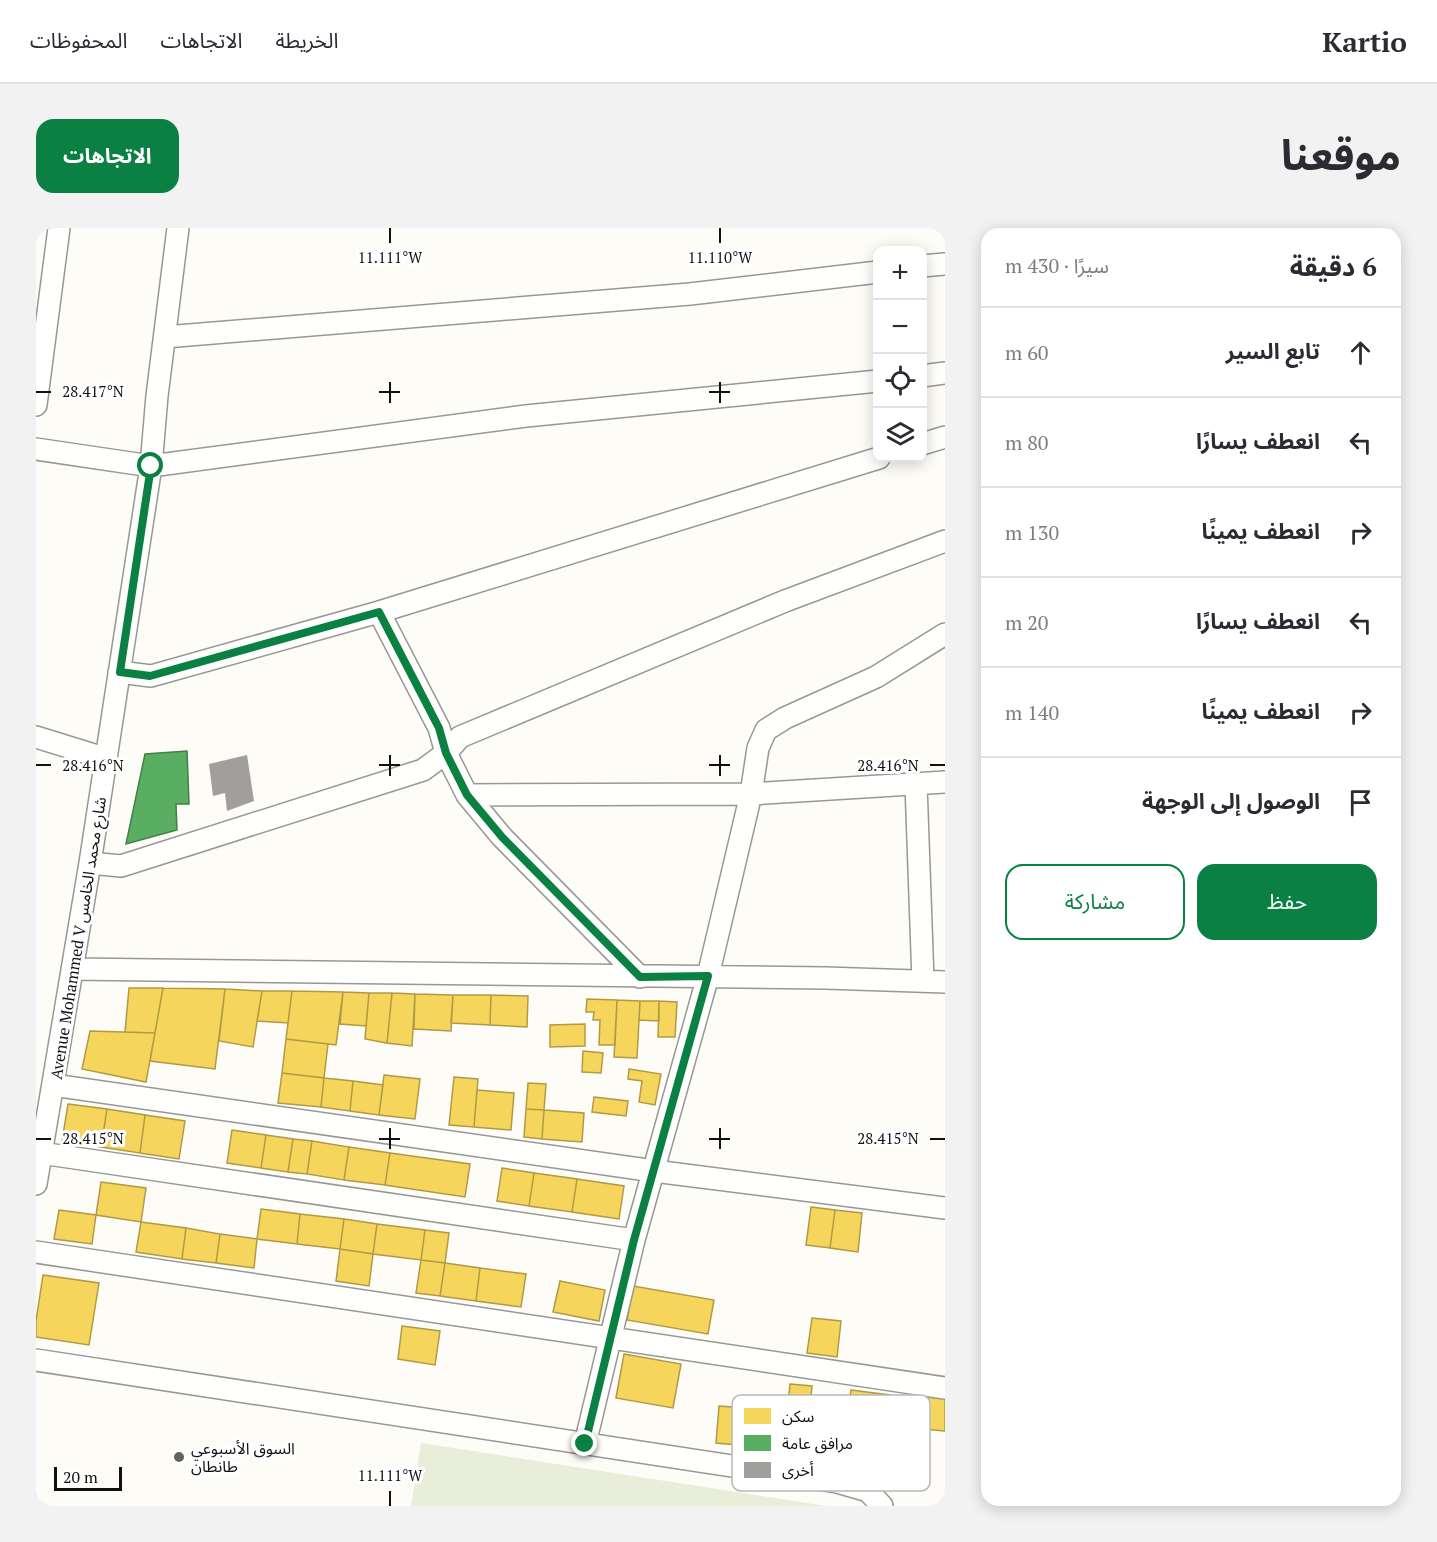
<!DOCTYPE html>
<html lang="ar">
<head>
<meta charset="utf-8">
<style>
	:root { --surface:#fff; --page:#f2f2f3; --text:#2b2b33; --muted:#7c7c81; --line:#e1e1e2; --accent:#0b8043 }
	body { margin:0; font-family:"PT Serif","Noto Sans Arabic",serif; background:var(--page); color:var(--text); direction:rtl }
	.controls { position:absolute; right:18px; top:18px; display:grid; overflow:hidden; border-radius:12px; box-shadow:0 3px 15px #0003 }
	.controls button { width:54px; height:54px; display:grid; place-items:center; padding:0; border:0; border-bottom:2px solid var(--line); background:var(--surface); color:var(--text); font:30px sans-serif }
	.scale { position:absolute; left:18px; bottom:15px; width:68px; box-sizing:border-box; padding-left:6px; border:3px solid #111; border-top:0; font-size:16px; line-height:21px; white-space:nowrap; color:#111; -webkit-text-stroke:4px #fff; paint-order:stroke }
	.stop { position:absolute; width:18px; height:18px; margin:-14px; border:4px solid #0b8043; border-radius:50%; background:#fff }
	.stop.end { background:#0b8043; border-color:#fff; box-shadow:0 2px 6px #0008 }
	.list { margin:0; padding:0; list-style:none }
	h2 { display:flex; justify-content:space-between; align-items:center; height:78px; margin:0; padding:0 24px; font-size:26px }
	h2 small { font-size:20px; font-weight:400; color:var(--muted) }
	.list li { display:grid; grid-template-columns:39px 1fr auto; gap:18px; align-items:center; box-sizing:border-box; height:90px; padding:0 24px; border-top:2px solid var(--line) }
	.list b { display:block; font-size:22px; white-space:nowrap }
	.list em { font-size:20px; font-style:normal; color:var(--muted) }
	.actions { display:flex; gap:12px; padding:18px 24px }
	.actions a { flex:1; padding:14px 0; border:2px solid var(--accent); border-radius:18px; text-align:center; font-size:21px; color:var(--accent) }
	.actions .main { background:var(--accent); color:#fff }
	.icon { flex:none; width:33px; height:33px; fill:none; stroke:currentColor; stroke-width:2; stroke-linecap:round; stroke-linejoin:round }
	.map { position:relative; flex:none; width:909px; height:1278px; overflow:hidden; direction:ltr; border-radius:18px }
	header { display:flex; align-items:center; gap:36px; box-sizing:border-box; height:84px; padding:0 30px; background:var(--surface); border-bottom:2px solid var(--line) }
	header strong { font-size:28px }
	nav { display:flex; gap:33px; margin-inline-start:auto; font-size:21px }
	.intro { display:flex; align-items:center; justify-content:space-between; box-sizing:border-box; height:144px; padding:0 36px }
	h1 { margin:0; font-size:42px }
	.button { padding:15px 27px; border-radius:18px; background:var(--accent); color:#fff; font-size:21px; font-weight:700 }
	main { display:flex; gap:36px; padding:0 36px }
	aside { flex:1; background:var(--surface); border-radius:18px; box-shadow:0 3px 15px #0003 }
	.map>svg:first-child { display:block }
</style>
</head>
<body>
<header>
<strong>Kartio</strong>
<nav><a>الخريطة</a><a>الاتجاهات</a><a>المحفوظات</a></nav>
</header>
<div class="intro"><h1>موقعنا</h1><a class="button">الاتجاهات</a></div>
<main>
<aside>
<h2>6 دقيقة<small>سيرًا · 430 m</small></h2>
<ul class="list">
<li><svg class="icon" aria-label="ahead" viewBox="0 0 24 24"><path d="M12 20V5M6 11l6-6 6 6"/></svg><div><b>تابع السير</b></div><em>60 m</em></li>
<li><svg class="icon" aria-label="left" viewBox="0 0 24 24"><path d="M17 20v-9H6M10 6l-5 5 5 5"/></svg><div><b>انعطف يسارًا</b></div><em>80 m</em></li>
<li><svg class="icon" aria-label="right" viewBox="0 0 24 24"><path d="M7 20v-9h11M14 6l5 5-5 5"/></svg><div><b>انعطف يمينًا</b></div><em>130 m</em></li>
<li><svg class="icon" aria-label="left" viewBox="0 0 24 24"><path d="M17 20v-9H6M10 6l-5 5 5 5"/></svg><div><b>انعطف يسارًا</b></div><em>20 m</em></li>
<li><svg class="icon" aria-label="right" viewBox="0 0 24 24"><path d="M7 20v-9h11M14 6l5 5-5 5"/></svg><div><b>انعطف يمينًا</b></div><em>140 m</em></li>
<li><svg class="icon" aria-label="arrive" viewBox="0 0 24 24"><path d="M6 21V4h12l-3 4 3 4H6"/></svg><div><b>الوصول إلى الوجهة</b></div></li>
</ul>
<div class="actions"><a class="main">حفظ</a><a>مشاركة</a></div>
</aside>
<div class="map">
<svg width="909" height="1278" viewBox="0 0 909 1278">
	<rect width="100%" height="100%" fill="#fdfcf7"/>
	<path fill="#e9eedb" d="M 385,1215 L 790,1278 L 375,1278 Z"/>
	<path fill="#f6d55c" stroke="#b19a46" stroke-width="1.5" d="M 93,760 L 127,760 L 119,805 L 89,804 Z
		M 127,760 L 189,761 L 179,841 L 114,833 Z
		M 189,761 L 226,763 L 217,819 L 183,813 Z
		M 226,763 L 256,763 L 252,795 L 221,793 Z
		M 256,763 L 307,764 L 300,817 L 250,811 Z
		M 307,764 L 333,765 L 330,798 L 304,796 Z
		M 333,765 L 356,765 L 351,815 L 329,811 Z
		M 356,765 L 379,766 L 376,818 L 351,815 Z
		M 379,766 L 417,767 L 415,803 L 378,801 Z
		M 417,767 L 455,767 L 454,797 L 415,795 Z
		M 455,767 L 492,768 L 491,799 L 454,797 Z
		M 551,771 L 581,772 L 579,817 L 563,817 L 564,792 L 557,792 L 558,784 L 550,784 Z
		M 581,772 L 604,773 L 601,830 L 578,829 Z
		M 604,773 L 623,773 L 623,793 L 603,792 Z
		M 623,773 L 641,774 L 639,809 L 622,809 Z
		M 549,796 L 549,818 L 514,819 L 514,797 Z
		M 54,803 L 119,805 L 110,854 L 46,841 Z
		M 250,811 L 292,816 L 288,850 L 246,845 Z
		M 547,823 L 567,825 L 565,845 L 546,844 Z
		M 593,841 L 625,846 L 619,877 L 603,874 L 606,853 L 592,851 Z
		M 246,845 L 288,850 L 285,879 L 242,875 Z
		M 348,847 L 384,851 L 379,891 L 343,887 Z
		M 418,849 L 442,851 L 438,899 L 413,897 Z
		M 288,850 L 317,853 L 314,883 L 285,879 Z
		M 317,853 L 347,857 L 343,887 L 314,883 Z
		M 492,855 L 510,856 L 508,882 L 490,881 Z
		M 441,862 L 478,865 L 475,902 L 438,899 Z
		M 558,869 L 592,873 L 590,888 L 556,884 Z
		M 32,876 L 71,881 L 65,919 L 26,913 Z
		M 71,881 L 109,887 L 104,925 L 65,919 Z
		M 490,881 L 508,882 L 506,911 L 488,909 Z
		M 508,882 L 548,885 L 546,914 L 506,911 Z
		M 109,887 L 149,893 L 143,931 L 104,925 Z
		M 196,902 L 230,907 L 225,940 L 191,935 Z
		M 230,907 L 257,911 L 252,944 L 225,940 Z
		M 257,911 L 276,913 L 271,946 L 252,944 Z
		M 276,913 L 313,919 L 308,952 L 271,946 Z
		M 313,919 L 354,925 L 349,957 L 308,952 Z
		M 354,925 L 434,936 L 429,969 L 349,957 Z
		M 466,940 L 498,945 L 493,978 L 461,973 Z
		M 498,945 L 541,951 L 536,984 L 493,978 Z
		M 541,951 L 588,958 L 583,991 L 536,984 Z
		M 65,954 L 110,960 L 105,994 L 60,987 Z
		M 775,979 L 799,982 L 794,1020 L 770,1017 Z
		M 225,981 L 264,986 L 261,1016 L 221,1011 Z
		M 23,982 L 60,987 L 56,1016 L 18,1011 Z
		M 799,982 L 826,985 L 822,1024 L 794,1020 Z
		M 264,986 L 308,991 L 304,1021 L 261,1016 Z
		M 308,991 L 341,996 L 337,1026 L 304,1021 Z
		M 105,994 L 150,1000 L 146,1031 L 100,1024 Z
		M 341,996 L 389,1002 L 385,1032 L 337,1026 Z
		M 150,1000 L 184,1006 L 180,1035 L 146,1031 Z
		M 389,1002 L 413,1005 L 409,1035 L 385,1032 Z
		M 184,1006 L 221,1011 L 218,1040 L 180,1035 Z
		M 304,1021 L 337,1026 L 333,1058 L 300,1053 Z
		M 385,1032 L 409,1035 L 404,1068 L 380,1065 Z
		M 409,1035 L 444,1040 L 440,1073 L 404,1068 Z
		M 444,1040 L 490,1046 L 485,1079 L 440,1073 Z
		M 7,1047 L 63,1055 L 53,1117 L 0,1109 L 0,1093 Z
		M 524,1053 L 569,1062 L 563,1093 L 517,1084 Z
		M 597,1058 L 678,1072 L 672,1106 L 591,1092 Z
		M 776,1090 L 805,1093 L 801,1129 L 771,1125 Z
		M 366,1098 L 404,1103 L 399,1137 L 362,1131 Z
		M 588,1126 L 645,1136 L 637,1180 L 580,1170 Z
		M 754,1156 L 776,1158 L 773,1188 L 751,1186 Z
		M 815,1162 L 854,1167 L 850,1198 L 811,1192 Z
		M 889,1169 L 909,1171 L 909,1203 L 886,1201 Z
		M 683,1178 L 726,1181 L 723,1219 L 680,1215 Z"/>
	<path fill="#5aae61" stroke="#447f49" stroke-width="1.5" d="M 151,523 L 153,576 L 140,576 L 141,602 L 90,616 L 109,526 Z"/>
	<path fill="#a19f9c" d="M 211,527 L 218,573 L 191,583 L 189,565 L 177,568 L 173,536 Z"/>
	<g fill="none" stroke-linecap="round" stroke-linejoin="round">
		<defs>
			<path id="minor" d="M 886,38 L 909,36
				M 129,109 L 654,66 L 842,44
				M 886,148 L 909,145
				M 0,177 L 23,0
				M 886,216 L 909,209
				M 0,221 L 115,238 L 490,188 L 842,153
				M 343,384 L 403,500 L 410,525 L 431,567 L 466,609 L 604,749
				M 83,444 L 115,448 L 343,384 L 843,230
				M 0,509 L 71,531
				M 880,556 L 887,753
				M 431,567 L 715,566 L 909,554
				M 54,635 L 85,638 L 387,542 L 410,525 L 424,509 L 749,373 L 909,313
				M 36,741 L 790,750 L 909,754
				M 17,857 L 618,943 L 909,980
				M 5,925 L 598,1012
				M 0,956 L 54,635 L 115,238 L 121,168 L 142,0
				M 0,1024 L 909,1160
				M 0,1132 L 801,1254 L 832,1263 L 846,1278
				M 549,1216 L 598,1012 L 672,748 L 715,566 L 722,520 L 730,502 L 749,490 L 840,449 L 909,406"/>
		</defs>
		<use href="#minor" stroke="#979795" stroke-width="24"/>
		<use href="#minor" stroke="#fffffe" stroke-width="21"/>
	</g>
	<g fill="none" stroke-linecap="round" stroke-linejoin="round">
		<path stroke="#0b8043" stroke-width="8" d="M 115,238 L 84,444 L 114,448 L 343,384 L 403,500 L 410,525 L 431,567 L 466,609 L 604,749 L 672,748 L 598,1012 L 549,1216"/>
	</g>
	<path fill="none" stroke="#111" stroke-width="2" d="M 354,0 L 354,15M 684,0 L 684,15M 354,154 L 354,175M 684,154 L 684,175M 0,164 L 15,164M 343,164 L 364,164M 673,164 L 694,164M 354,527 L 354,548M 684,527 L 684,548M 0,537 L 15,537M 343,537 L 364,537M 673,537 L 694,537M 894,537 L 909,537M 354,900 L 354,921M 684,900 L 684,921M 0,911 L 15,911M 343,911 L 364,911M 673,911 L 694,911M 894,911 L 909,911M 354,1263 L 354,1278"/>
	<circle fill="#646362" stroke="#fff" stroke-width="2" cx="143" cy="1229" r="6"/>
	<g text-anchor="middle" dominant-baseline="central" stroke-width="6" stroke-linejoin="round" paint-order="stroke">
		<g font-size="16" fill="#111" stroke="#fff">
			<text transform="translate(42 710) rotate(-81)">Avenue Mohammed V شارع محمد الخامس</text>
		</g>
		<g font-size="16" fill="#111" stroke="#fff" text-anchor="start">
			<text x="155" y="1220">السوق الأسبوعي<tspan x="155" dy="18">طانطان</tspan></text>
		</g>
	</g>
	<rect x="696" y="1167" width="198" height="96" rx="9" fill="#fff" stroke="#b8b8b8" stroke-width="1.5"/>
	<rect x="708" y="1180" width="27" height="16" fill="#f6d55c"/>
	<rect x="708" y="1207" width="27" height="16" fill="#5aae61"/>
	<rect x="708" y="1234" width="27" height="16" fill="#a19f9c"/>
	<g font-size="16" fill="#111">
		<text x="746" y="1194">سكن</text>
		<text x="746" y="1221">مرافق عامة</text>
		<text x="746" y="1248">أخرى</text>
	</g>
	<g font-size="15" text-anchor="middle" fill="#111" stroke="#fff" stroke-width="6" stroke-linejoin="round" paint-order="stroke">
		<text x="354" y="35">11.111°W</text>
		<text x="684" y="35">11.110°W</text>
		<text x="57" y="169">28.417°N</text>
		<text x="57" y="543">28.416°N</text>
		<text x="852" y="543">28.416°N</text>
		<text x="57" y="916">28.415°N</text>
		<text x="852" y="916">28.415°N</text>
		<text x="354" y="1253">11.111°W</text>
	</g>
</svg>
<div class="controls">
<button>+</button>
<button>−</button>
<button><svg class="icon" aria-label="locate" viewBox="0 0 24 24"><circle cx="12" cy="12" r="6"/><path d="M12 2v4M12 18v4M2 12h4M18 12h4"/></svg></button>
<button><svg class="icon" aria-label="layers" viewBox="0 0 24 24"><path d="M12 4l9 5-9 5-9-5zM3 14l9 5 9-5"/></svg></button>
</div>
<div class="scale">20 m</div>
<div class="stop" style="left:115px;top:238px"></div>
<div class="stop end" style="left:549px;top:1216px"></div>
</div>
</main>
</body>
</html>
